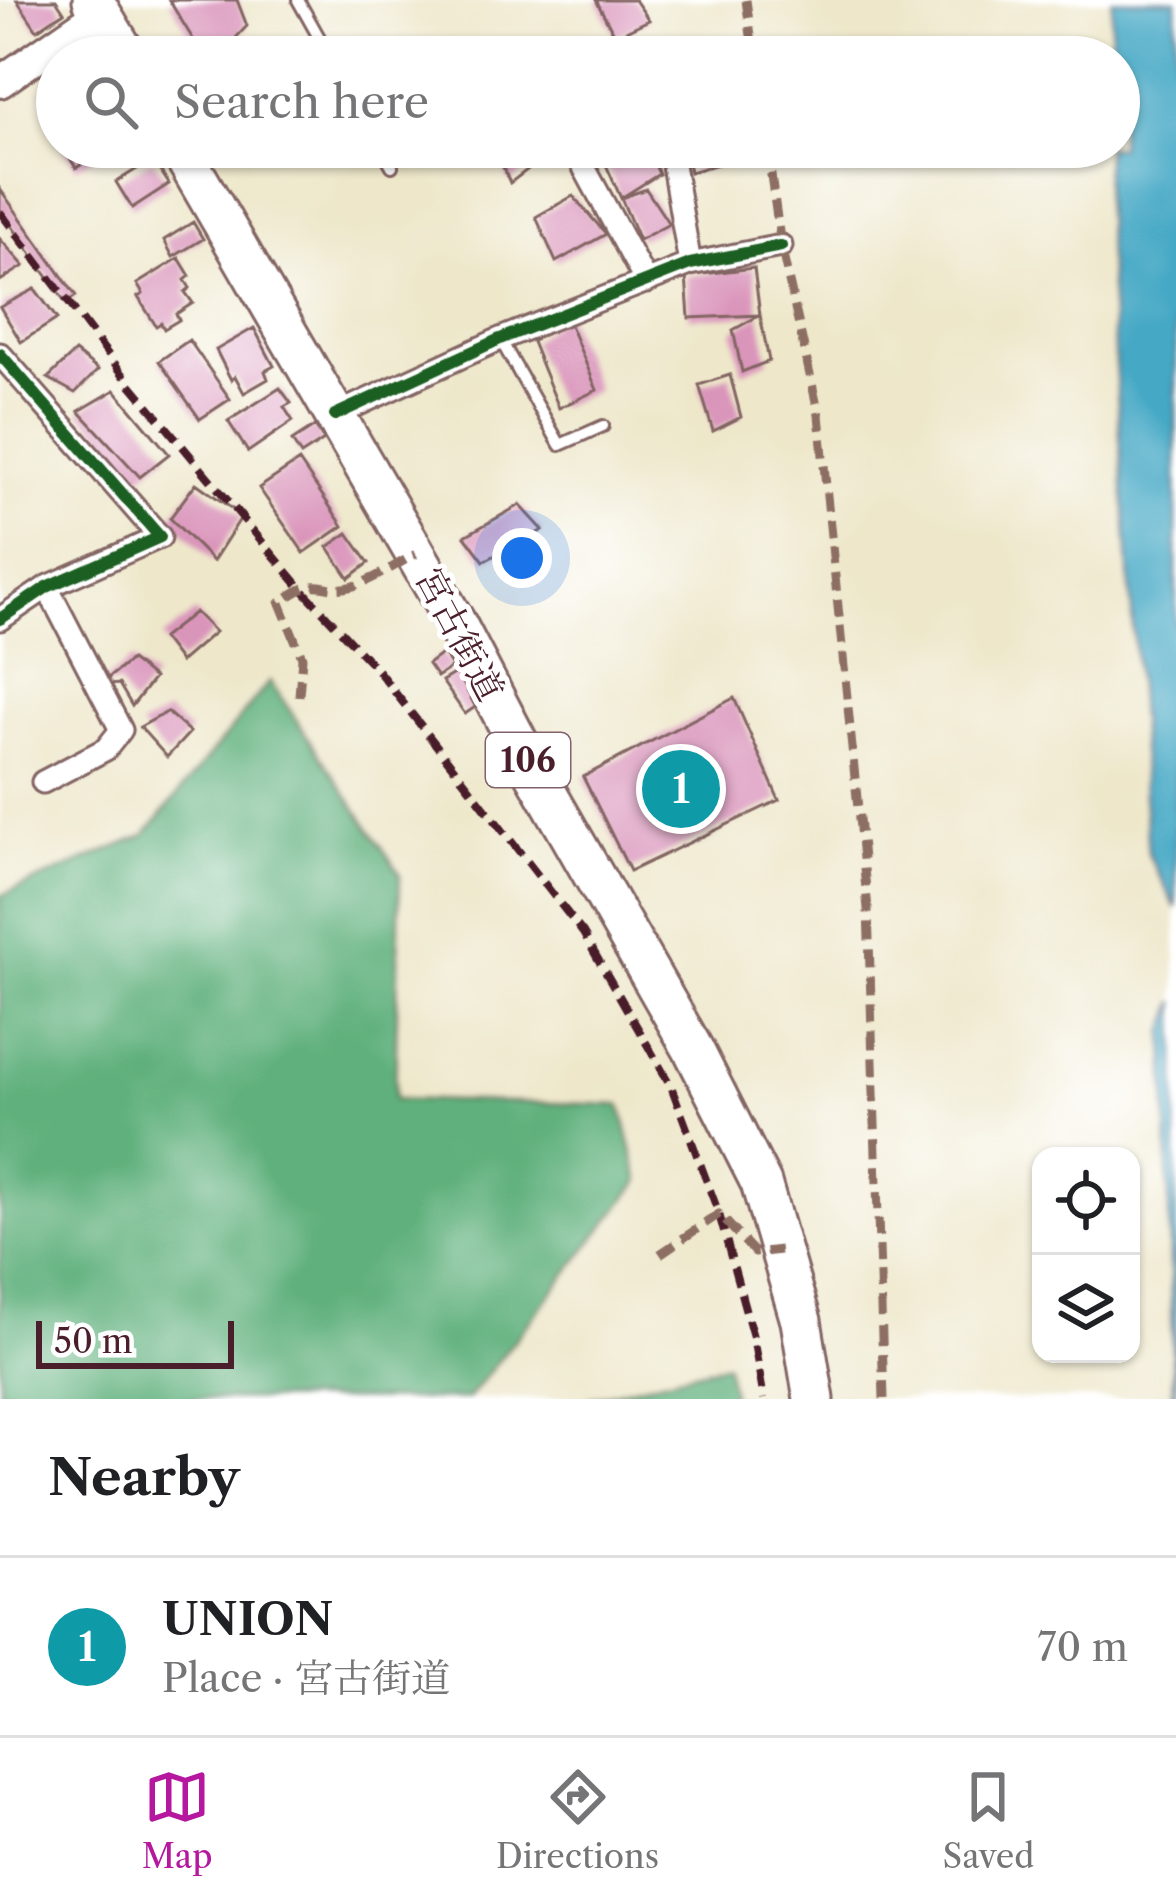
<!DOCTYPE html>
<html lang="en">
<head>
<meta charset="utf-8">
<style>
	:root { --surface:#fff; --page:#f2f2f2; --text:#202124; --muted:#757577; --line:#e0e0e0; --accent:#b5179e }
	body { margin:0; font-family:"Libre Caslon Text","Noto Serif JP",serif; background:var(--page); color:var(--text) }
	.controls { position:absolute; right:36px; bottom:36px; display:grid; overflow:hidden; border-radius:24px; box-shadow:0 3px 9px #0004 }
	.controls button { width:108px; height:108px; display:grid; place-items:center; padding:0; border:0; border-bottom:3px solid var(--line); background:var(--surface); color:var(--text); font:60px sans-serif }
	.scale { position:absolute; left:36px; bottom:30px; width:198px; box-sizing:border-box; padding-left:12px; border:6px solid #4a1f2b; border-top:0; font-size:33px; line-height:42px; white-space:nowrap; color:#4a1f2b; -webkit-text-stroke:9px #fff; paint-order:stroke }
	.you { position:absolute; left:522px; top:558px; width:42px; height:42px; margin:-30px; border:9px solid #fff; border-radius:50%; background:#1a73e8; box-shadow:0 0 0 18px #1a73e833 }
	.badge { display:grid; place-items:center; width:78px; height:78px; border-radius:50%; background:var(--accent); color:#fff; font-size:39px; font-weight:700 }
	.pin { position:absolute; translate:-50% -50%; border:6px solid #fff; box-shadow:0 3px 12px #0006 }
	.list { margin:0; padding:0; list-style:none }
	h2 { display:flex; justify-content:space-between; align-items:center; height:156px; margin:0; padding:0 48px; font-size:51px }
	h2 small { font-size:39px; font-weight:400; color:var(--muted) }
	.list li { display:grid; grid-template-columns:78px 1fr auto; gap:36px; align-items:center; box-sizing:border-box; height:180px; padding:0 48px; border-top:3px solid var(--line) }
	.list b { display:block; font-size:45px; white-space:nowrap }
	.list p { margin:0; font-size:39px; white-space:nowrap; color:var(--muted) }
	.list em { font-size:39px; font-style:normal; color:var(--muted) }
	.icon { flex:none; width:66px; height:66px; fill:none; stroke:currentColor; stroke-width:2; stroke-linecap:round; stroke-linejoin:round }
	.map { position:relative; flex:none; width:1176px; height:1399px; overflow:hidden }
	.search { position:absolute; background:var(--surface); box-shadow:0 3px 9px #0004; left:36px; right:36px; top:36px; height:132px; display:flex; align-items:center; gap:30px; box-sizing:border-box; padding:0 42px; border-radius:66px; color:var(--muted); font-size:45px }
	.sheet { height:336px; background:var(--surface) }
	nav { display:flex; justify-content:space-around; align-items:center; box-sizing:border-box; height:168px; border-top:3px solid var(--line); background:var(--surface); font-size:33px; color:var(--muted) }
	nav a { display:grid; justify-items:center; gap:6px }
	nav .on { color:var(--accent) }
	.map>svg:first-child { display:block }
</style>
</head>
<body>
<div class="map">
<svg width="1176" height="1399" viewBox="0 0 1176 1399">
	<rect width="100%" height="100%" fill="#fff"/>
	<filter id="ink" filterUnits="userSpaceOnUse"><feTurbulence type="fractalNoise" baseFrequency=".00833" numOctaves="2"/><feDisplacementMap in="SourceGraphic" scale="24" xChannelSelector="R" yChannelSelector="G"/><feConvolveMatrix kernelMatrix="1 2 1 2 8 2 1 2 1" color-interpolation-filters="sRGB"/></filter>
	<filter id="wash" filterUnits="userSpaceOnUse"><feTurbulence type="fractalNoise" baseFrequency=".004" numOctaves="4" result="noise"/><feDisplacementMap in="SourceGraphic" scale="48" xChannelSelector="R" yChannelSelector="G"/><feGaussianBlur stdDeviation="2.7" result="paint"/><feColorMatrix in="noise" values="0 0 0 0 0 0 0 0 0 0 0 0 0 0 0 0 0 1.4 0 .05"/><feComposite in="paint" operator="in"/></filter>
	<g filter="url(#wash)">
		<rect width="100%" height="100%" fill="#eee7ca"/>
		<path fill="#5eb07c" stroke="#546854" stroke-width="3" d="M 270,681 L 400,874 L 395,1099 L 621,1105 L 640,1181 L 468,1399 L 0,1399 L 0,896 L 145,835 Z
			M 726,1364 L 733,1399 L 587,1399 Z"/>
		<path fill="#45a8c5" stroke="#486478" stroke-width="3" d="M 1112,0 L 1176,0 L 1176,908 L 1148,854 L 1104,199 L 1106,147 L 1119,147 L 1119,57 L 1110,57 Z
			M 1176,1001 L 1176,1399 L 1173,1399 L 1165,1033 Z"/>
		<g id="blocks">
			<path fill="#da95bb" d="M 17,0 L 56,0 L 64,12 L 37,30 Z
				M 169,0 L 237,0 L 247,26 L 218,57 L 204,57 Z
				M 596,0 L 635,0 L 649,20 L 615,36 Z
				M 706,40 L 709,57 L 665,57 L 663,48 Z
				M 57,81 L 57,121 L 53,124 L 47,112 L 52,110 L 42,91 Z
				M 63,147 L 111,147 L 76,168 Z
				M 494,147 L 539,147 L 544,157 L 510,183 Z
				M 598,147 L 647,147 L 659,174 L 621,198 Z
				M 685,147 L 726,147 L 729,161 L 690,172 Z
				M 153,159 L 169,184 L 132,208 L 116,182 Z
				M 0,189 L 76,296 L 66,303 L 0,209 Z
				M 646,189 L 669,224 L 639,240 L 621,198 Z
				M 573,196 L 606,234 L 556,262 L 536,217 Z
				M 193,222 L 203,239 L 173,257 L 164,240 Z
				M 0,239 L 24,266 L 0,281 Z
				M 179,258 L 190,276 L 185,280 L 190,288 L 185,292 L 193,303 L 176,314 L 179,320 L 164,329 L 161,323 L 156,326 L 138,297 L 143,294 L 137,284 Z
				M 754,268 L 760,315 L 689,318 L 686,276 Z
				M 35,289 L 57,319 L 21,342 L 0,307 Z
				M 565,313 L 597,390 L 559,408 L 532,342 Z
				M 760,315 L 769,361 L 742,372 L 733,330 Z
				M 254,328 L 274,366 L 265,371 L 268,379 L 244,393 L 235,376 L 231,380 L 216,350 Z
				M 189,340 L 230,399 L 200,419 L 159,361 Z
				M 75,352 L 98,370 L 75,393 L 48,378 Z
				M 730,375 L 741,417 L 713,431 L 699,385 Z
				M 280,388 L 291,403 L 284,407 L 293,421 L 248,452 L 228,421 Z
				M 115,390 L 169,454 L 140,477 L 79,411 Z
				M 315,426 L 324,440 L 301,455 L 292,441 Z
				M 299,461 L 343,526 L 304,553 L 259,488 Z
				M 196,483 L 242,516 L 213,561 L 170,518 Z
				M 520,505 L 543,530 L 484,561 L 465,536 Z
				M 348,533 L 369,563 L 349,578 L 328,547 Z
				M 195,612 L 215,632 L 180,662 L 162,638 Z
				M 443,653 L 452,667 L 437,677 L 428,664 Z
				M 131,660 L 154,678 L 132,706 L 119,684 L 98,686 Z
				M 462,669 L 484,701 L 465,714 L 442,681 Z
				M 734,698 L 779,800 L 630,871 L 583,777 Z
				M 167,712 L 190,732 L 167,757 L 140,727 Z"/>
		</g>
	</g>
	<g filter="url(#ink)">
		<use href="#blocks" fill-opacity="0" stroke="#836563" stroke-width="3"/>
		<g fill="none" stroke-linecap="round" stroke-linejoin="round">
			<defs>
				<path id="lane" d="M 298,0 L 330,57
					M 381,147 L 392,166
					M 500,339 L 560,445 L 603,426"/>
				<path id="street" d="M 573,147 L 646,282
					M 670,147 L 690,264
					M 0,354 L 160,537 L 47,587 L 0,619
					M 335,415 L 500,339 L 690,264 L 781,246
					M 43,782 L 106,749 L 121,730 L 47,587"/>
				<path id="secondary" d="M 0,82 L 101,12"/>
				<path id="highway" d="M 93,0 L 127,57
					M 179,147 L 455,622 L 519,745 L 694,1051 L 761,1183 L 801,1321 L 814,1399"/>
			</defs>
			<use href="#lane" stroke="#836563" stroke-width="16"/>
			<use href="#street" stroke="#836563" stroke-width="27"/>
			<use href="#secondary" stroke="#836563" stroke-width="36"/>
			<use href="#highway" stroke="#836563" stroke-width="45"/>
			<use href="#lane" stroke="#fff" stroke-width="10"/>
			<use href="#street" stroke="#fff" stroke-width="21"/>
			<use href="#secondary" stroke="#fff" stroke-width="30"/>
			<use href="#highway" stroke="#fff" stroke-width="39"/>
			<path stroke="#4a1f2b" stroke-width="8" stroke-dasharray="18 9" stroke-linecap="butt" d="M 0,212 L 128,381 L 300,587 L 379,672 L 583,933 L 671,1086 L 719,1214 L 753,1337 L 764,1399"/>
			<path stroke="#8d6e63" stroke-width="9" stroke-dasharray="18 9" stroke-linecap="butt" d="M 746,0 L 754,57
				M 767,147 L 781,246 L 819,415 L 868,909 L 884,1399
				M 299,696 L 302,657 L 280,603 C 323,570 319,596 354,586 C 375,579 397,564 416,554
				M 660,1254 L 719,1214 L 755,1253 L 780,1250"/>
			<defs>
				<path id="cycleway" d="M 0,354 L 160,537 L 47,587 L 0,619
					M 335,415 L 500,339 L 690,264 L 781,246"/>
			</defs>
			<use href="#cycleway" stroke="#fff" stroke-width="20"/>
			<use href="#cycleway" stroke="#1b5e20" stroke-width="12"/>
		</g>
	</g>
	<g text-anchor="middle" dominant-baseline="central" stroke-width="10" stroke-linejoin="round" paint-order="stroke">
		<rect fill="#fff" stroke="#80626b" stroke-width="3" x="486" y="733" width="84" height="54" rx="9"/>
		<g font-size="33" font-weight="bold" fill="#4a1f2b">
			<text x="528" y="760">106</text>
		</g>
		<g font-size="36" fill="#4a1f2b" stroke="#fff">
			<text transform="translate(460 634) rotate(62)">宮古街道</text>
		</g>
	</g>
</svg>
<div class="controls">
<button><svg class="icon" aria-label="locate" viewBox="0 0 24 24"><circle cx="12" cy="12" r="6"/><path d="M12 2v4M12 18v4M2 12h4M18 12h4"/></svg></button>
<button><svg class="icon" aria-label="layers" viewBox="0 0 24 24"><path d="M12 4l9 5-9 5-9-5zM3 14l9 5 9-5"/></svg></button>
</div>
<div class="scale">50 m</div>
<div class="you"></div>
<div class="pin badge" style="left:681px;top:789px;background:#0f9aa8">1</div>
<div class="search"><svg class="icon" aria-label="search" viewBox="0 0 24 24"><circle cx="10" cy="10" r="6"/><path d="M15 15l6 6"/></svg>Search here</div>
</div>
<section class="sheet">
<h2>Nearby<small></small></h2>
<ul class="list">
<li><span class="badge" style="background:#0f9aa8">1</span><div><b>UNION</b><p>Place · 宮古街道</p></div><em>70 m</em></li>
</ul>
</section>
<nav>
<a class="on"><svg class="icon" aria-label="map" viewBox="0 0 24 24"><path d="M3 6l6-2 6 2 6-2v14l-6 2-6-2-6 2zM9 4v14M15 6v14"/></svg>Map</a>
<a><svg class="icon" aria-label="directions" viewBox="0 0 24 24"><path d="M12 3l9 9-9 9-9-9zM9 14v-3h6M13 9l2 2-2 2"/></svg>Directions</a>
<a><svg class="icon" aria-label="saved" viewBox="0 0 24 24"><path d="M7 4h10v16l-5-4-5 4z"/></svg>Saved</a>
</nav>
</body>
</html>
